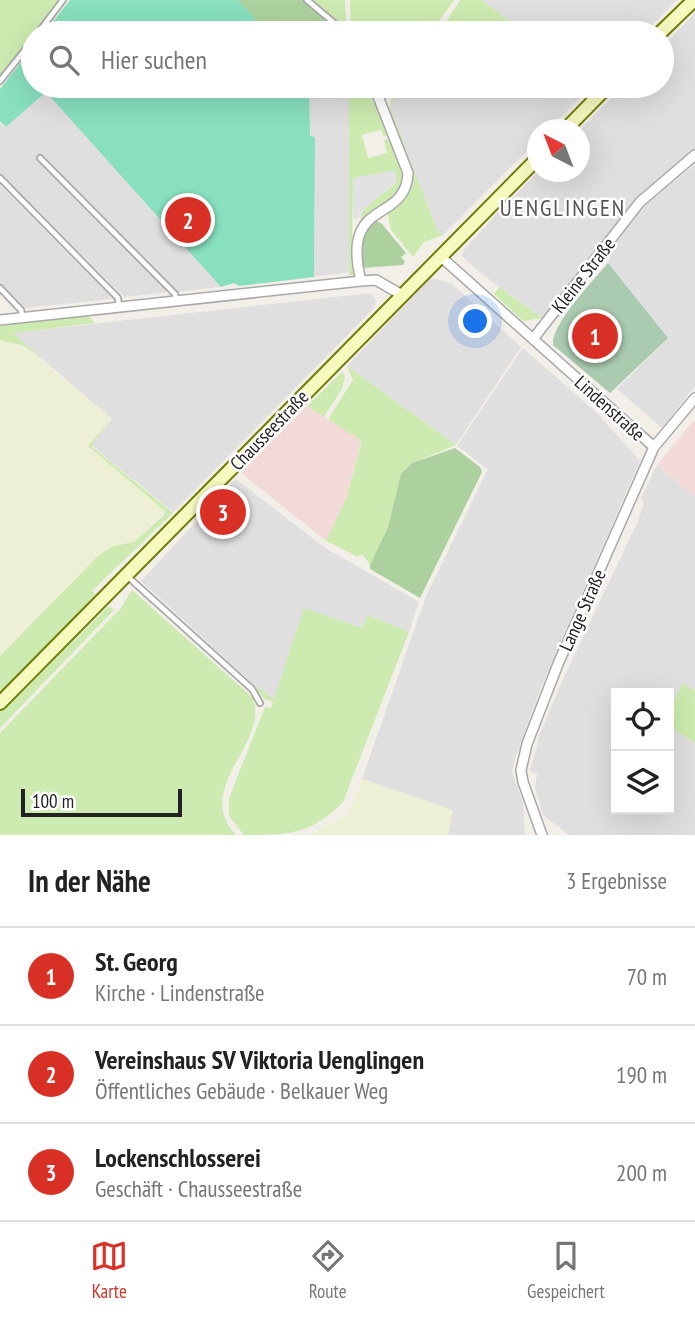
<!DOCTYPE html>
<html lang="de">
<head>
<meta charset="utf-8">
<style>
	:root { --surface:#fff; --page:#f2f2f2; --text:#222; --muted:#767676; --line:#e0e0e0; --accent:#d93025 }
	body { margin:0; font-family:"PT Sans Narrow",sans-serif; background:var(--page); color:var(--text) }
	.controls { position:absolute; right:21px; bottom:21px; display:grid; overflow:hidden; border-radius:0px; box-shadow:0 7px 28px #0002 }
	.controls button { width:63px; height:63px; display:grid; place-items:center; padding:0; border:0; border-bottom:2px solid var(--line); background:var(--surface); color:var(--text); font:35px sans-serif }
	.compass { position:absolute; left:527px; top:119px; width:63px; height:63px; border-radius:50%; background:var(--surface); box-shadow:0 7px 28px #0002; rotate:318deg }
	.scale { position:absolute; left:21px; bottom:18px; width:161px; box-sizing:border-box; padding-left:7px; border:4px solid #222; border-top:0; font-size:19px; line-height:24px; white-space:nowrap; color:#222; -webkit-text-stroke:5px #fff; paint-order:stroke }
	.you { position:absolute; left:476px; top:322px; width:24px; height:24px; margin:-18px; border:5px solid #fff; border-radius:50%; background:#1a73e8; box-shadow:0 0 0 10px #1a73e833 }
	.badge { display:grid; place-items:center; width:46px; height:46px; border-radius:50%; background:var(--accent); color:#fff; font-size:23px; font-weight:700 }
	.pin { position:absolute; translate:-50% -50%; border:4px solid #fff; box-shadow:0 2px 7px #0006 }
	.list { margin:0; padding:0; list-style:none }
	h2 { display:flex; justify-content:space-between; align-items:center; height:91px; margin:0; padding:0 28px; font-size:30px }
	h2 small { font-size:23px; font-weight:400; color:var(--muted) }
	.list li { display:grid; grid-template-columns:46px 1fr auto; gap:21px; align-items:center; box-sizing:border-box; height:98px; padding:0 28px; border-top:2px solid var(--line) }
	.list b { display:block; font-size:26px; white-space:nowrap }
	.list p { margin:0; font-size:23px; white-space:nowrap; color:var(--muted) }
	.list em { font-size:23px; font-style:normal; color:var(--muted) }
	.icon { flex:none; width:38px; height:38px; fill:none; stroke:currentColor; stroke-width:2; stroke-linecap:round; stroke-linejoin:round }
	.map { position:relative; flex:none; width:695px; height:835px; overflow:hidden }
	.search { position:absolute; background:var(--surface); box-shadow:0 7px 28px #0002; left:21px; right:21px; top:21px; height:77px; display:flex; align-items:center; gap:18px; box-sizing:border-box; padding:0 24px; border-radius:38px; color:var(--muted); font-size:26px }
	.sheet { height:385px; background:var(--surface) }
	nav { display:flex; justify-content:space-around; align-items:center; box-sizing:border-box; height:98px; border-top:2px solid var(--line); background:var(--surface); font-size:19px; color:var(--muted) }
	nav a { display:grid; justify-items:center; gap:4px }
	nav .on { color:var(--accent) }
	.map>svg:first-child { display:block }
</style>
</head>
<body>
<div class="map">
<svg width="695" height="835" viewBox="0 0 695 835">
	<rect width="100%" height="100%" fill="#f2efe9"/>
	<path fill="#e0dfdf" d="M 481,0 L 677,0 L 644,33 L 526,33 Z
		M 695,13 L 695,149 L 641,195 L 557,304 L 551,306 L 542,318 L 479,272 L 462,256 L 463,251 L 502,208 L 507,208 L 512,198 L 538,172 L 580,172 L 580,130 L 623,86 L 662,86 L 662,47 Z
		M 309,86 L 349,86 L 350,272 L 314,277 L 315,137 L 310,136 Z
		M 400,86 L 592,86 L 549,129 L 538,130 L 537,141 L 443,235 L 437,230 L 390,107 Z
		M 46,91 L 197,258 L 221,287 L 176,292 L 41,154 L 37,158 L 170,292 L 124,297 L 0,173 L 0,122 L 6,127 Z
		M 695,165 L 695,386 L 662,428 L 617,389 L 668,338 L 608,263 L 613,247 L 648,203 Z
		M 0,185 L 113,299 L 25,308 L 0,283 Z
		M 431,278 L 451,283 L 521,347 L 456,445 L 347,366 Z
		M 371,293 L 376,301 L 373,309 L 173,512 L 91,445 L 112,419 L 12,333 Z
		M 523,348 L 599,415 L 640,461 L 540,690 L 514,762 L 512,772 L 523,803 L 525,835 L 448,835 L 452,810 L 362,779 L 426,596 L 488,469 L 457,446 Z
		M 657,465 L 695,498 L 695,691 L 683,684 L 669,710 L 669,693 L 616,693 L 616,809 L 669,809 L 669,727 L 695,743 L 695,835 L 569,835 L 543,815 L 535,788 L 537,774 L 530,771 L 540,734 L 560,686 L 638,521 L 644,503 L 641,498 Z
		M 236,479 L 324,547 L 419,602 L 409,632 L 368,615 L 362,628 L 274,699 L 264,694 L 141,581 Z"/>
	<path fill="#f2dad9" d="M 307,406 L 362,440 L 346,499 L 326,541 L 241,473 Z
		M 693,421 L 695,422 L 695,498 L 657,465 Z"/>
	<path fill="#eef0d5" d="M 0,340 L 24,346 L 111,418 L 88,446 L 165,511 L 134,542 L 114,546 L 100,554 L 0,656 Z
		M 362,779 L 453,810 L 448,835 L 309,835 L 348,815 Z"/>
	<path fill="#cdebb0" d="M 0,0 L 61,0 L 0,78 Z
		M 311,0 L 345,0 L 347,30 L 327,17 Z
		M 350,0 L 454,0 L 431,33 L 359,33 L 351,28 Z
		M 460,0 L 481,0 L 526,33 L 451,33 L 443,27 Z
		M 349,86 L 372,86 L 390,134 L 383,137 L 381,130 L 362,135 L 368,158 L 387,153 L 384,140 L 392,137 L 405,176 L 400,193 L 359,227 L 362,211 L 397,182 L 353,178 L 352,247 L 355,275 L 349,275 Z
		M 398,86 L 397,95 L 390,107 L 437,230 L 443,235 L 424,242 L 413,257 L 391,230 L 387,211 L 406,198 L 413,182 C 408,149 375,117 398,86 Z
		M 499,287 L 542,318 L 523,321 L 494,294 Z
		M 89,316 L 95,323 L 13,333 L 42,359 L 24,346 L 0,340 L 0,324 Z
		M 347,366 L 456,445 L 412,463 L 401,474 L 388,527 L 370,565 L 363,555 L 356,556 L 326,541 L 346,499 L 362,441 L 328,419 L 353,380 Z
		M 342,372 L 345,375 L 343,387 L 324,417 L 307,406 Z
		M 111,418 L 91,446 L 173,513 L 92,591 L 95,594 L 83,608 L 0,696 L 0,656 L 100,554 L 114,546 L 134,542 L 164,515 L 165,511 L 88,446 Z
		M 132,590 L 253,698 C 269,746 192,787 236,835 L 0,835 L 0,733 L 121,608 Z
		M 109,606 L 114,610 L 0,728 L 0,711 Z
		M 304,608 L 362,628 L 368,615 L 409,632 L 343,802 C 311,835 288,835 244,835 L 229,816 L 229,798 L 265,707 L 271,708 L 273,702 L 264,699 L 255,689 L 257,687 L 274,699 Z
		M 683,683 L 695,691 L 695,743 L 669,727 L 669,710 Z"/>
	<path fill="#add19e" d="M 238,0 L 305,0 L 340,33 L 255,33 Z
		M 375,220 L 382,224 L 406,253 L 401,257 L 405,262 L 403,265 L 363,268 L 362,239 Z
		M 455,448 L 480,467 L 482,472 L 420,598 L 370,569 L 370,565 L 388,527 L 401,474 L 412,463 Z"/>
	<path fill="#aacbaf" d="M 608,263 L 668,338 L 610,393 L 553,345 C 551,324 594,280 608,263 Z"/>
	<path fill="#88e0be" d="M 70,0 L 238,0 L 268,33 L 44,33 Z
		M 33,47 L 33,86 L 309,86 L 310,136 L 315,137 L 314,277 L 239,286 L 234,283 L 221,287 L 46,92 L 6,127 L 0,121 L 0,89 Z"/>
	<path fill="#e2e2e2" d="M 395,170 L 397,182 L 362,211 L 359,218 L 353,219 L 353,178 Z"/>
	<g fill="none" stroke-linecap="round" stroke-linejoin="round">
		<defs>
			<path id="lane" d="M 307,0 L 346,33
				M 38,33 L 63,0
				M 0,81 L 33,40
				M 40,158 L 175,294 L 176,301
				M 0,178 L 118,298 L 119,308
				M 0,288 L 21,310 L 23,317
				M 127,576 L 252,689 L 260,703"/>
			<path id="street" d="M 440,256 L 654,447
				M 361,281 C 340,196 406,225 408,173 L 374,86
				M 0,320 L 361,281 L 376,280 L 402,295
				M 533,339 L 640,202 L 695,155
				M 542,835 L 523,782 L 521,770 L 527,744 L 558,664 L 654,447 L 695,398"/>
			<path id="secondary" d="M 660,33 L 694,0
				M 565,130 L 608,86
				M 0,703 L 538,158"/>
		</defs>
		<use href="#lane" stroke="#a9a9a9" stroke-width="8"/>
		<use href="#street" stroke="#a9a9a9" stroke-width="12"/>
		<use href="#secondary" stroke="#707d05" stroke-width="16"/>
		<use href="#lane" stroke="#fff" stroke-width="4.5"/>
		<use href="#street" stroke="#fff" stroke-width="9"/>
		<use href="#secondary" stroke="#f7fabf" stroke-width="12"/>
	</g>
	<g text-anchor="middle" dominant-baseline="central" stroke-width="5" stroke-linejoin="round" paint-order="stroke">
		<g font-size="19" fill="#222" stroke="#fff">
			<text transform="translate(583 275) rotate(-52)">Kleine Straße</text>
			<text transform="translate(610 408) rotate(42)">Lindenstraße</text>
			<text transform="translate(269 430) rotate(-46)">Chausseestraße</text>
			<text transform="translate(582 610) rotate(-66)">Lange Straße</text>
		</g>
		<g font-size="23" letter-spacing="2" fill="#555" stroke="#fff">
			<text x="563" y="207">UENGLINGEN</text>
		</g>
	</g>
</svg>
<div class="controls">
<button><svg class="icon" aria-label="locate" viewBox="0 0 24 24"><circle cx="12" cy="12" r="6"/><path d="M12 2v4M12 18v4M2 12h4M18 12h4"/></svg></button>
<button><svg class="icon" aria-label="layers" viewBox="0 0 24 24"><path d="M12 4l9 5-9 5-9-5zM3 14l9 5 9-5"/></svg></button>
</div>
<svg class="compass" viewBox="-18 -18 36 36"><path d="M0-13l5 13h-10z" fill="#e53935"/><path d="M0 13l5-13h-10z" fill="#767676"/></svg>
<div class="scale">100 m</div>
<div class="you"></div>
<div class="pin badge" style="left:595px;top:336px">1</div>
<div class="pin badge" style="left:188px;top:220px">2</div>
<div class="pin badge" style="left:223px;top:512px">3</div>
<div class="search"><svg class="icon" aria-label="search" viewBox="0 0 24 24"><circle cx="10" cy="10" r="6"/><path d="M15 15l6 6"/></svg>Hier suchen</div>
</div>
<section class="sheet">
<h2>In der Nähe<small>3 Ergebnisse</small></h2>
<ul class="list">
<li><span class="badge">1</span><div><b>St. Georg</b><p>Kirche · Lindenstraße</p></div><em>70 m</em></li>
<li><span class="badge">2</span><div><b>Vereinshaus SV Viktoria Uenglingen</b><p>Öffentliches Gebäude · Belkauer Weg</p></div><em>190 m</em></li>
<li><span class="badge">3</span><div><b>Lockenschlosserei</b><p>Geschäft · Chausseestraße</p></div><em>200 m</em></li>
</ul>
</section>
<nav>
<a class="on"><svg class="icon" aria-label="map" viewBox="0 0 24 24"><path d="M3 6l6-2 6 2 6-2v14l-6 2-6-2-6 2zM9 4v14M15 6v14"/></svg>Karte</a>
<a><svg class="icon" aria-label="directions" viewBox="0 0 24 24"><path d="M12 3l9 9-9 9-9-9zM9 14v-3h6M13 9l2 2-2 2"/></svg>Route</a>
<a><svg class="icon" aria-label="saved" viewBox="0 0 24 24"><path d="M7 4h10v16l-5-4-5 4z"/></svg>Gespeichert</a>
</nav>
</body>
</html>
